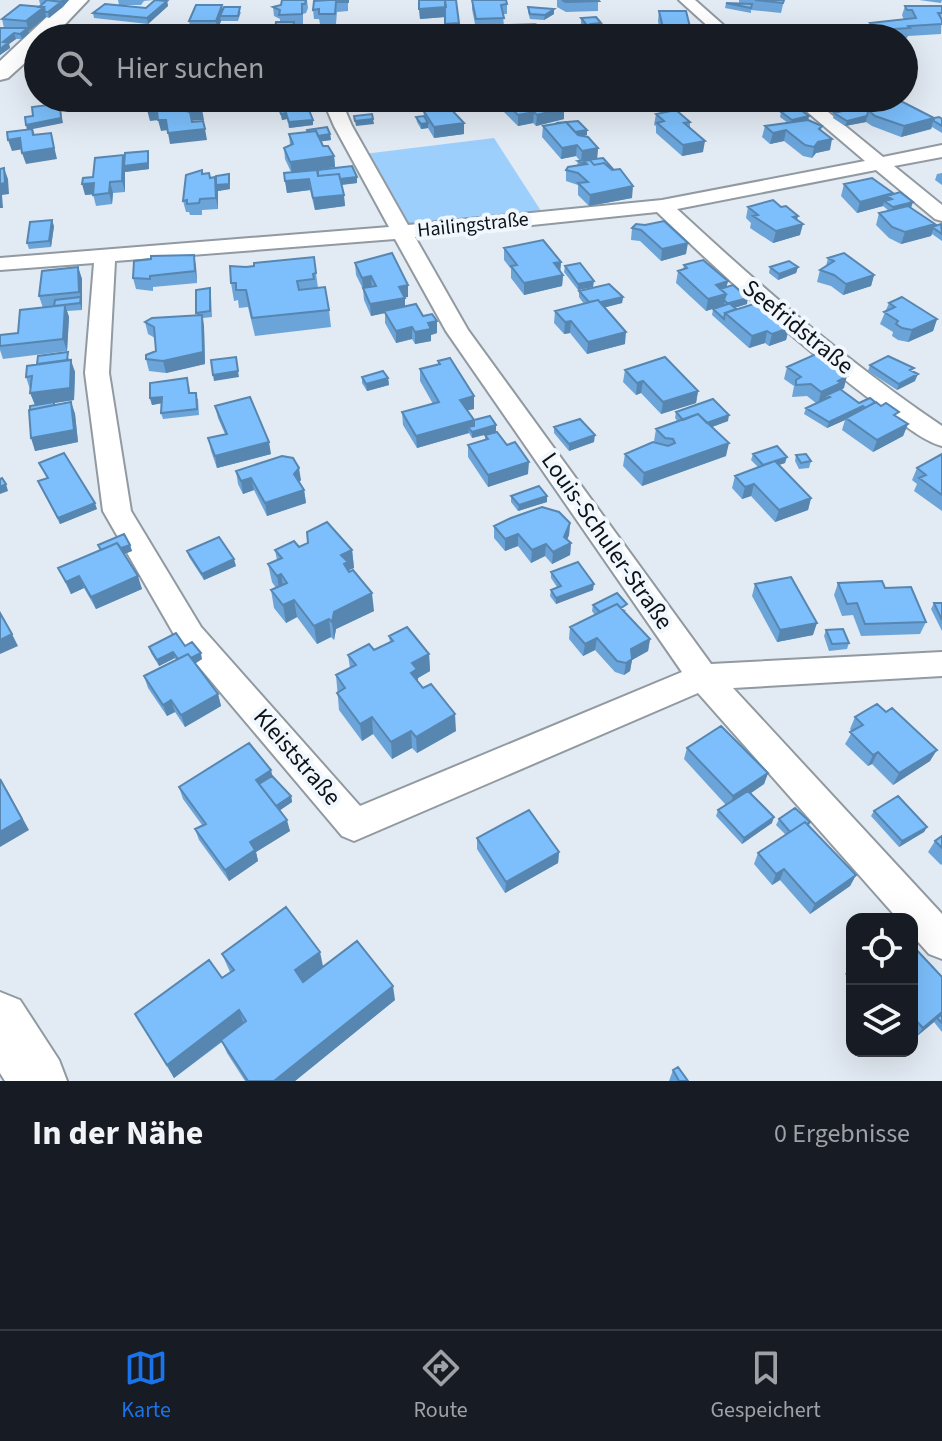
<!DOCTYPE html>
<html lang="de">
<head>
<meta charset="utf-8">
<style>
	:root { --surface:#171b24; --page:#242831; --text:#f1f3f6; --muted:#9ea1a6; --line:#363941; --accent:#1a73e8 }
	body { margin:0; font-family:"Source Sans 3",sans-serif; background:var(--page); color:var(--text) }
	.controls { position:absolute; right:24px; bottom:24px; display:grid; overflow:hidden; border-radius:16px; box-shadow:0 8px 32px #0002 }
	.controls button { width:72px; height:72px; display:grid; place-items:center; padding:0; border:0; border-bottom:2px solid var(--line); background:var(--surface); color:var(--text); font:40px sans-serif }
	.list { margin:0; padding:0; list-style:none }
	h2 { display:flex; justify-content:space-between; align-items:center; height:104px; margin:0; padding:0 32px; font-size:34px }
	h2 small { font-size:26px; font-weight:400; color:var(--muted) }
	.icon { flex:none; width:44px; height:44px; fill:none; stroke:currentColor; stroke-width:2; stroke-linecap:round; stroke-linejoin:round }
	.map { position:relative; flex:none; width:942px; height:1081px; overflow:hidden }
	.search { position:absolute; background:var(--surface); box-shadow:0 8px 32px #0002; left:24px; right:24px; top:24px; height:88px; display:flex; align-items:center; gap:20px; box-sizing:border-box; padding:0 28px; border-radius:44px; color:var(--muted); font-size:30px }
	.sheet { height:248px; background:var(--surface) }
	nav { display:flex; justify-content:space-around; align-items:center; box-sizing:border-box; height:112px; border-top:2px solid var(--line); background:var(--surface); font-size:22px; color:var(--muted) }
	nav a { display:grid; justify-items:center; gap:4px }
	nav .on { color:var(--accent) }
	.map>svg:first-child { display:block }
</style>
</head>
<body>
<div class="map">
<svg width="942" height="1081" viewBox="0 0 942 1081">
	<rect width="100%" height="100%" fill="#e2eaf3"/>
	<path fill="#9dcffc" d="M 494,138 L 543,214 L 405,228 L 364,154 Z"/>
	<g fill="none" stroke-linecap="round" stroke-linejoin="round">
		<defs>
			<path id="street" d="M 679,0 L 695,0 L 738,38 L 721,38 Z
				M 48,25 L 142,33 L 150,38 L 87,38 L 43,33 L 43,27 Z
				M 535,25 L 543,30 L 540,33 L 452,38 L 326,38 L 334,33 Z
				M 322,98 L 340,98 L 352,126 L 408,225 L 662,200 L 865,161 L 791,98 L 811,98 L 883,157 L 942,145 L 942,157 L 894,166 L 942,205 L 942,221 L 935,219 L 876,170 L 677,209 C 761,287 847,362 942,426 L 942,446 C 920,440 899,420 880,407 C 801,347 729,281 657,212 L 415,237 L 468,330 L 711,664 L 942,652 L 942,676 L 733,688 L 942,914 L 942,959 L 929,954 L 912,935 L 912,919 L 898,919 L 698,693 L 354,841 L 342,836 L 179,643 L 103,511 L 85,373 L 94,263 L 0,270 L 0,258 L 389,227 L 334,126 ZM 395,239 L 446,331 L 682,672 L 360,806 L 201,627 L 131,511 L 109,373 L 115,261 Z"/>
			<path id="secondary" d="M 65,0 L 88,0 L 52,38 L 38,38 L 38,51 L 8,78 L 0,80 L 0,61 Z
				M 0,992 L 20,1000 L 59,1060 L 67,1081 L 5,1081 L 0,1073 Z"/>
		</defs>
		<use href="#street" stroke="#9199a1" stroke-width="4"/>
		<use href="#secondary" stroke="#9199a1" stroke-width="4"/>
		<use href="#street" fill="#fff" fill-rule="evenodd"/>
		<use href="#secondary" fill="#fff" fill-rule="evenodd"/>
	</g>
	<path fill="#6ba4d9" d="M 39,0 L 69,0 L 49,18 L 46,17 L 29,31 L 29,33 L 22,39 L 16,39 L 9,44 L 10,48 L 0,55 L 0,28 L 4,28 L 2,19 L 39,7 L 42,4 L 40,4 Z
		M 118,0 L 153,0 L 144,1 L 141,5 L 119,5 Z
		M 307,0 L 308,8 L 306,13 L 303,14 L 303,24 L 294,24 L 293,34 L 276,34 L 275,29 L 280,22 L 280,19 L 274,16 L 273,7 Z
		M 348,0 L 348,11 L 337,12 L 336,24 L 320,24 L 319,19 L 314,19 L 313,10 L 314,1 Z
		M 419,0 L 459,23 L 459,28 L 445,29 L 444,17 L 420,19 Z
		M 472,0 L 507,4 L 507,14 L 503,14 L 504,28 L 476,29 L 472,9 Z
		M 557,0 L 598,0 L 598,11 L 566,12 L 557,7 Z
		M 739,0 L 784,0 L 781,13 L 751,10 L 751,13 L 725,8 L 726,3 L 739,4 Z
		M 919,0 L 942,0 L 941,3 Z
		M 167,1 L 168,6 L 148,24 L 94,18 L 93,13 L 146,8 Z
		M 905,6 L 942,6 L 941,34 L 908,36 L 907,38 L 873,38 L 868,33 L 870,23 L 904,20 L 902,15 Z
		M 528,7 L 554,9 L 554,14 L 544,20 L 530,19 L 528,12 Z
		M 223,9 L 241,12 L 238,21 L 221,21 L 217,31 L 191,31 L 189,21 Z
		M 659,11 L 690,27 L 711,38 L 661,38 L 658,21 Z
		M 581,18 L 601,23 L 601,28 L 596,28 L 601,38 L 564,38 L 564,34 L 582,25 L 581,23 Z
		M 305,98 L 317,98 L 319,106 L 308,107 L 313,125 L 289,128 L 287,119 L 282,120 L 279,108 L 306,105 Z
		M 391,98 L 432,98 L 432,104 L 393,108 Z
		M 741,98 L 774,98 L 774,102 L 750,105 Z
		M 848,99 L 870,99 L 934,118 L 942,119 L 942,133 L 932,127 L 931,129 L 901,137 L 872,126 L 866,122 L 845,126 L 833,118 L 834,113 L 853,108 L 847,104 Z
		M 815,100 L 836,100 L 834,106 L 822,109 L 814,105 Z
		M 504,102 L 562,104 L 564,108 L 564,119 L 536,126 L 533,123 L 518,126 L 504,112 Z
		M 423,110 L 464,134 L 434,138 L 428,128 L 421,129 L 417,122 L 416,117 L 424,116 Z
		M 781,112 L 822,126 L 821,130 L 830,150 L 816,153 L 812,158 L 803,156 L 784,141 L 770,144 L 762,137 L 765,126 L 788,123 L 780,117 Z
		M 656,114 L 690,122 L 690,128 L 703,152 L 682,156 L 656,133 L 656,126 L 654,125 Z
		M 543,126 L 587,135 L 583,136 L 598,148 L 597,159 L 612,168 L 632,198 L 589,206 L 578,195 L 578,185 L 566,181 L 566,170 L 577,165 L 578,161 L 580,161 L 576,156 L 561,159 L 542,137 Z
		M 289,134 L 330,134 L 331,140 L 320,141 L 323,146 L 334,156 L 335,167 L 316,170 L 357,177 L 357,183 L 342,185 L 345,206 L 315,210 L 310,190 L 287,193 L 284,173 L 291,172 L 285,159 L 284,148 L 290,145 Z
		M 149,156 L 149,169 L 125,172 L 125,192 L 113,193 L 112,204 L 96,206 L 93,194 L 85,195 L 93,177 L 124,161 Z
		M 942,173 L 942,185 L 935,180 L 937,174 Z
		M 203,174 L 210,178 L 229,174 L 230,189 L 218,191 L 218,209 L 202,210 L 202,215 L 190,215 L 189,212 L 186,212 L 183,201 Z
		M 844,184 L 911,208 L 934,226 L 942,225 L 942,241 L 932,234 L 931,236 L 901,244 L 889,238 L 876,225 L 879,213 L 889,211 L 883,206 L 857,213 L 841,196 Z
		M 748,207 L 797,220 L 800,235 L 773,243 L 750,228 L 751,223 L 746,218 Z
		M 636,224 L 686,254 L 661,261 L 640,241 L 631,240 L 632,228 Z
		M 54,226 L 51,247 L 29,249 L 27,243 Z
		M 504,248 L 561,262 L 560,271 L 563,275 L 562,286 L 524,295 L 511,278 L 511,269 L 504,260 Z
		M 828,258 L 874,275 L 871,286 L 843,295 L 831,286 L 817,282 L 820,270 L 826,266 Z
		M 355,263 L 408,285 L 408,297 L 405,297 L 405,306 L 423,316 L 437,333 L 431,335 L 431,341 L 415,344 L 412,339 L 396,343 L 385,323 L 385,313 L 371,316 L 364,300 L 363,289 L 356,275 Z
		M 684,265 L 728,281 L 726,287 L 747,304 L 734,308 L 789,328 L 786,340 L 769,346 L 765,343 L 749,348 L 712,315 L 713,309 L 719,307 L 706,311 L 676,283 L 678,271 L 683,270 Z
		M 196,266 L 197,283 L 153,287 L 153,291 L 136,289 L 133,278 Z
		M 565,266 L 593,287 L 578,290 L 564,272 Z
		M 78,267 L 82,279 L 82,310 L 67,311 L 69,317 L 67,351 L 3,359 L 0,350 L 0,338 L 18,333 L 43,308 L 39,296 Z
		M 770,267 L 798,267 L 796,273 L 778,280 L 769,273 Z
		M 316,273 L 318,288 L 329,310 L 331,327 L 255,336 L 248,307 L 239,308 L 238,300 L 234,301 L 231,283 Z
		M 579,291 L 623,297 L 622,303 L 605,307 L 625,344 L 587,354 L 570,333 L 564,334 L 554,323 L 555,311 L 584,304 L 579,297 Z
		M 211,295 L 212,317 L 203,318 L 204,327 L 205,364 L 166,373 L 149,371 L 146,359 L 156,351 L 155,338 L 148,334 L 145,322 L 197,315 L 196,313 Z
		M 889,303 L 937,319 L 933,331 L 908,342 L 898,340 L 892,336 L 893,332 L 880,324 Z
		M 69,358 L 75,372 L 74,400 L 54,403 L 55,405 L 71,402 L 75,414 L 78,442 L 35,451 L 30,410 L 35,405 L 26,377 Z
		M 438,361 L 474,409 L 467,410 L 474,420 L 496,425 L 496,432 L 472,438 L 469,433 L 417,448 L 403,425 L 402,412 L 433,404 L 420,381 L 420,369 L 438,365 Z
		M 870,365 L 913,372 L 915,381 L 897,390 L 868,371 Z
		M 787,367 L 841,372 L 844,388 L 841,390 L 859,403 L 897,417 L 908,424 L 903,436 L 873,452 L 842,430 L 845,420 L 827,428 L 804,414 L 806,408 L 816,403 L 807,396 L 792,397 L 794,386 L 784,379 Z
		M 625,370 L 698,391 L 696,403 L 661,414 L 641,393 L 636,395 L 623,382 Z
		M 362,377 L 388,378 L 389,385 L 367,391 L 362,383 Z
		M 189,385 L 190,393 L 198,399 L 199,415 L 163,419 L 161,413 L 161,403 L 152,405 L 150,398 Z
		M 215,406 L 271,454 L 217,468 L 211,451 L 208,438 L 225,434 L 218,418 Z
		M 676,412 L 728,421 L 712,427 L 726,456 L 642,486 L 623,466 L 625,454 L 655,443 L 654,441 L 656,429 L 678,422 L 675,418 Z
		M 554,427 L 594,442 L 569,451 L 554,433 Z
		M 485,435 L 507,445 L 528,474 L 488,487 L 468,457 L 468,445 L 485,440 Z
		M 753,454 L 785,463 L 778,465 L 811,498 L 808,510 L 775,522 L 751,496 L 742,499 L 732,488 L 735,476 L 758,467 L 751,460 Z
		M 942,454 L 942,511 L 914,491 L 917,484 L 912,480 L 917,468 Z
		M 796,455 L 811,461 L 809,468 L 799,469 L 795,461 Z
		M 39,463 L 97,509 L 60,524 L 38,481 L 47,478 Z
		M 236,471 L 301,480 L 299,482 L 304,490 L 306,503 L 267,516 L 254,490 L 243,494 L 238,484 Z
		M 511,496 L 547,502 L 518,511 L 511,502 Z
		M 570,523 L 569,535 L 567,540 L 571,543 L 570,555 L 552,564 L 545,556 L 531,563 L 518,546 L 505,551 L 494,538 L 494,526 Z
		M 98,545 L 130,545 L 132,551 L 124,554 L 142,589 L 96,609 L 84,588 L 71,594 L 58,568 L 100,550 Z
		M 299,547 L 352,550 L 354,568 L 349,570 L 374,611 L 336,629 L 334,640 L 331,637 L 317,644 L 297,617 L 286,623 L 274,608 L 271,590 L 276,588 L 272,582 L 268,564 L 277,560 L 275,550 Z
		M 187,551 L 236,566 L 204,580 L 189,557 Z
		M 551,572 L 593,590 L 556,604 L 550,596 L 551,590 L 557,587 L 551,578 Z
		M 838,583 L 885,588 L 926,622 L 920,634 L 861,636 L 853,615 L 842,616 L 834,595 Z
		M 755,584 L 813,635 L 777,642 L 752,596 Z
		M 934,603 L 942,603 L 942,631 L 931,609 Z
		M 593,605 L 626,610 L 624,612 L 650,639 L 648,651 L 632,660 L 630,671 L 624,675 L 615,672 L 595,650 L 583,656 L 569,639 L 570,627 L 595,615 L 592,611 Z
		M 826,630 L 849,643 L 847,649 L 829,651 L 824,636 Z
		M 389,636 L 429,654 L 430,671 L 418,678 L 418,682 L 456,731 L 417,753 L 412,748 L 392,759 L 373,734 L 362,741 L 339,710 L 336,675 L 350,668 L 348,655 L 374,650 L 390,642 Z
		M 185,646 L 202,659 L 195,664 L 218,694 L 221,706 L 185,727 L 175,712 L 167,716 L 148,688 L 144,676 L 176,660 L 175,658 L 159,666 L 151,653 L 149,647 Z
		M 855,717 L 930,761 L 893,785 L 872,764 L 868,766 L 845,744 L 852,732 L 850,729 Z
		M 687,748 L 768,773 L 764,784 L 751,793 L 772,823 L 742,844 L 716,816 L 718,810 L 726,805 L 684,759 Z
		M 272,776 L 291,796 L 292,802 L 280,810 L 290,831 L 256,852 L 258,861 L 229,881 L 199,840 L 195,829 L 202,825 L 183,799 L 179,787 Z
		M 874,811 L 927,827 L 924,832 L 899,847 L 871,816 Z
		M 779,819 L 810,822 L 809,826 L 856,875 L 850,886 L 810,914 L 780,880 L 772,885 L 754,864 L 758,853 L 786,835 L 776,825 Z
		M 942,836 L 942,864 L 941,865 L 928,852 L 935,841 Z
		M 477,838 L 559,852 L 558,863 L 505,893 L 477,849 Z
		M 912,945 L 942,977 L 942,1032 L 934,1022 L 916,1037 L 912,1033 Z
		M 222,954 L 323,966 L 395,1000 L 295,1081 L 245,1081 L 227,1053 L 222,1042 L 174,1078 L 143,1027 L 230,972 Z
		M 852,963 L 852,982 L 845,974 Z
		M 673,1070 L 688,1081 L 669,1081 Z"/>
	<path fill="#5786b0" d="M 61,0 L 69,0 L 63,7 Z
		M 167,1 L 168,6 L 148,24 L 147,18 Z
		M 61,2 L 63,7 L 49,18 L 48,12 Z
		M 222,5 L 224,14 L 220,16 L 221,21 L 217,31 L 216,21 Z
		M 44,7 L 46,17 L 29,31 L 26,21 Z
		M 446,7 L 446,17 L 420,19 L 419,9 Z
		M 554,9 L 554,14 L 544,20 L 545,15 Z
		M 601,23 L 601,28 L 591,29 L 591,24 Z
		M 28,28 L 29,33 L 22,39 L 20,34 Z
		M 14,33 L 16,39 L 9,44 L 10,48 L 0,55 L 0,49 L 3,42 Z
		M 751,98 L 774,98 L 774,102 L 750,105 Z
		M 562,99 L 562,104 L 549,106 L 549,101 Z
		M 102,100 L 103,105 L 81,108 L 80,103 Z
		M 836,100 L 834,106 L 822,109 L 823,104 Z
		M 60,107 L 63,123 L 33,129 L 36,140 L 27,130 L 26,125 Z
		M 564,108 L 564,119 L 536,126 L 537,115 Z
		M 202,109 L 204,120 L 188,121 L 186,111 Z
		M 147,110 L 157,110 L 159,120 L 150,121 Z
		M 534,112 L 533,123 L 518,126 L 518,115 Z
		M 286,113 L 287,119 L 282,120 L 281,114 Z
		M 809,116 L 808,122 L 791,125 L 792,120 Z
		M 867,116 L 866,122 L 845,126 L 847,121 Z
		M 934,118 L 931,129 L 901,137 L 904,126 Z
		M 373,119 L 374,124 L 356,126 L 355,121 Z
		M 158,120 L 166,120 L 168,130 L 161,131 Z
		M 313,120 L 313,125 L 289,128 L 289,122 Z
		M 428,123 L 428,128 L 421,129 L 421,124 Z
		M 464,123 L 464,134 L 434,138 L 434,127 Z
		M 205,129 L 207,140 L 170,144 L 168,133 Z
		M 587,130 L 587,135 L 570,139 L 571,133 Z
		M 786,130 L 784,141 L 770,144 L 773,133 Z
		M 51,133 L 57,159 L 26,164 L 22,153 Z
		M 330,134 L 331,140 L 311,143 L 311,137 Z
		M 20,138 L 24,149 L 12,151 L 8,140 Z
		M 832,139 L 830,150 L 816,153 L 812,158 L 814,147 L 818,142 Z
		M 705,141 L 703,152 L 682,156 L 683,145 Z
		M 577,145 L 576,156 L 561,159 L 562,148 Z
		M 598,148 L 597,159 L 581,162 L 582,151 Z
		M 148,151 L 149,169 L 125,172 L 125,192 L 122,181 L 123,155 L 126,166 Z
		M 334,156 L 335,167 L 292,173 L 290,162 Z
		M 4,168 L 8,179 L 9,194 L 2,195 L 3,208 L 0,208 L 0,184 Z
		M 229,174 L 230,189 L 218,191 L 218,209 L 216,198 L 215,177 Z
		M 357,177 L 357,183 L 320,187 L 319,182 Z
		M 309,179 L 310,190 L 287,193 L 285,181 Z
		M 110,182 L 113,193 L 112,204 L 109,193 Z
		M 94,183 L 97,194 L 85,195 L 82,184 Z
		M 633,186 L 632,198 L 589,206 L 590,195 Z
		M 893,193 L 890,205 L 884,201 L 883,206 L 857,213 L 860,202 Z
		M 344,195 L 345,206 L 315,210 L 313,198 Z
		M 913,202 L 911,208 L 891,213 L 893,207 Z
		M 798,216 L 796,226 L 803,224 L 800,235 L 773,243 L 776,231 L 793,217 Z
		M 52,220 L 54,226 L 51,247 L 49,241 Z
		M 935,224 L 931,236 L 901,244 L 905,232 Z
		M 688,243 L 686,254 L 661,261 L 662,249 Z
		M 194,255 L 196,266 L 197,283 L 195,271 Z
		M 561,262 L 560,274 L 554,263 Z
		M 78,267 L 82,279 L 82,310 L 80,303 L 81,297 L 79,292 Z
		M 798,267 L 796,273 L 778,280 L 779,274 Z
		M 563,275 L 562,286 L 524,295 L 524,283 Z
		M 874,275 L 871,286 L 843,295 L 846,284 Z
		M 371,276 L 372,288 L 363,289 L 362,278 Z
		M 594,281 L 593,287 L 578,290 L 578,284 Z
		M 728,281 L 725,293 L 716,285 Z
		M 408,285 L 408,297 L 400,298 L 399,287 Z
		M 726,294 L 724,305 L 706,311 L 708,299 Z
		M 623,297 L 622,303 L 603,308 L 601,302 Z
		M 405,298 L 405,309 L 384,311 L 385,313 L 371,316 L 370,304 Z
		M 748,298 L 747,304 L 728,310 L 729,303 Z
		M 65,305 L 69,317 L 67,351 L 63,339 Z
		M 202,315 L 204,327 L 205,364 L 166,373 L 163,361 Z
		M 937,319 L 933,331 L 908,342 L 912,330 Z
		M 437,321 L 437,333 L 431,335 L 431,341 L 415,344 L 415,332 L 428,323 Z
		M 571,321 L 570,333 L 564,334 L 565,322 Z
		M 412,327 L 412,339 L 396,343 L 396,331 Z
		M 789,328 L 786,340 L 769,346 L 772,334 Z
		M 767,331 L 765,343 L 749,348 L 752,336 Z
		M 626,332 L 625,344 L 587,354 L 588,342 Z
		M 71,360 L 75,372 L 74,400 L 54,403 L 56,408 L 35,405 L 30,393 Z
		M 238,371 L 239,377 L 214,381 L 213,375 Z
		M 918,374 L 915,381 L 897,390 L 899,384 Z
		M 847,376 L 844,388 L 830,397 L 827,395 L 825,401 L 818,404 L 821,392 L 838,381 Z
		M 388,378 L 389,385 L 367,391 L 366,384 Z
		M 643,381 L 641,393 L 636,395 L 637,383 Z
		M 698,391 L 696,403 L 661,414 L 663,402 Z
		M 474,396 L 474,409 L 460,412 L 460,400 Z
		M 162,397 L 163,403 L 152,405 L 150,398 Z
		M 71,402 L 75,414 L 78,442 L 35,451 L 31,438 Z
		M 863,406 L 861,412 L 846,418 L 845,420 L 827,428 L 829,422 Z
		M 729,415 L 728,421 L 701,431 L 702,425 Z
		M 474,420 L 496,425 L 496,432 L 472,438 L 472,432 L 468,427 L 469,433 L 417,448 L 416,436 Z
		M 908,424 L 903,436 L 873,452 L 877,440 Z
		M 595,435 L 594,442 L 569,451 L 569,444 Z
		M 269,442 L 271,454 L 217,468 L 215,456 Z
		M 729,443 L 726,456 L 642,486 L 644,473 Z
		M 787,457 L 785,463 L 761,471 L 763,465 Z
		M 529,462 L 528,474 L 488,487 L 488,475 Z
		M 299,468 L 301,480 L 296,486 L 294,474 Z
		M 251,478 L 254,490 L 243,494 L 241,481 Z
		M 6,484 L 8,491 L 0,494 L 0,487 Z
		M 754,484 L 751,496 L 742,499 L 745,487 Z
		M 304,490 L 306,503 L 267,516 L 265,503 Z
		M 547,496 L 547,502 L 518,511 L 519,505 Z
		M 811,498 L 808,510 L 775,522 L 779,510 Z
		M 95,503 L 97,509 L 60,524 L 58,518 Z
		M 570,523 L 569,535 L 564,547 L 571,543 L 570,555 L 552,564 L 553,552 Z
		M 518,534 L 518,546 L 505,551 L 505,539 Z
		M 546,544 L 545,556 L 531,563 L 532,550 Z
		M 130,545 L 132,551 L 106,561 L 104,555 Z
		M 352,550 L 354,568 L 349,570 L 350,580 L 341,555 Z
		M 234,559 L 236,566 L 204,580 L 202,574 Z
		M 281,574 L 284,592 L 280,594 L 277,576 Z
		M 79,576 L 84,588 L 71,594 L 66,582 Z
		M 138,576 L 142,589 L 96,609 L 91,597 Z
		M 594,584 L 593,590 L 556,604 L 556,598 Z
		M 372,593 L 374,611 L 336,629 L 334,640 L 332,622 L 334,612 Z
		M 294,600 L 297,617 L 286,623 L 283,605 Z
		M 329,619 L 331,637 L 317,644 L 314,626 Z
		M 817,623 L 813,635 L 777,642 L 780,630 Z
		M 12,634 L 18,646 L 0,654 L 0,640 Z
		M 597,638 L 595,650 L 583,656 L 585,644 Z
		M 650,639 L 648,651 L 632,660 L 630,671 L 624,675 L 626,663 L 631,649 Z
		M 173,652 L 175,658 L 159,666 L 157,660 Z
		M 201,653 L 202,659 L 184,670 L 182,663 Z
		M 429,654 L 430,671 L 418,678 L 418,687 L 411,673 L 412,663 Z
		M 218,694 L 221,706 L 185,727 L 181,715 Z
		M 171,700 L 175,712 L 167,716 L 163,705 Z
		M 455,714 L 456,731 L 417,753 L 416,737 Z
		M 372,717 L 373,734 L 362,741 L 360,724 Z
		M 411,731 L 412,748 L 392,759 L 391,742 Z
		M 937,750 L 930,761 L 893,785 L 899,773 Z
		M 878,752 L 872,764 L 868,766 L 873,755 Z
		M 271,770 L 274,782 L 261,790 L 256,780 Z
		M 768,773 L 764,784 L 729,808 L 733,796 Z
		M 7,790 L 29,830 L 0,847 L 0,832 Z
		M 291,796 L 292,802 L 276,813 L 275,807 Z
		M 774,817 L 772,823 L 742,844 L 744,838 Z
		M 287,820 L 290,831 L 256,852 L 258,861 L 229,881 L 225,870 L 250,842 Z
		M 927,827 L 924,832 L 899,847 L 902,841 Z
		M 559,852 L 558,863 L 505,893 L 506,882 Z
		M 784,869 L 780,880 L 772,885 L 776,874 Z
		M 856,875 L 850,886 L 810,914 L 815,904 Z
		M 320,952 L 323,966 L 299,985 L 295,970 Z
		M 393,986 L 395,1000 L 295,1081 L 274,1081 Z
		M 239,1010 L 244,1024 L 174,1078 L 167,1065 Z
		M 942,1012 L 942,1016 L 937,1018 L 934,1022 L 916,1037 L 923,1028 Z"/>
	<path fill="#7cbffc" stroke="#5786b0" stroke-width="2" d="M 47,0 L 61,2 L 48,12 L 45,12 L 44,7 L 39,7 Z
		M 155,0 L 167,1 L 147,18 L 93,13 L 105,4 L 146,8 Z
		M 282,0 L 306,0 L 305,4 L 302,4 L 302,14 L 279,15 L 280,10 L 273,7 L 281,5 Z
		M 329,0 L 348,0 L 348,2 L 336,2 L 335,14 L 319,14 L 319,9 L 313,10 L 314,1 Z
		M 419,0 L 445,0 L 446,7 L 419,9 Z
		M 445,0 L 456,0 L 459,23 L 445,24 Z
		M 472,0 L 506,0 L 507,4 L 501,5 L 504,18 L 476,19 Z
		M 562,0 L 598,0 L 599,1 L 566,2 Z
		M 755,0 L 784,0 L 783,3 Z
		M 726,3 L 752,4 L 751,8 Z
		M 20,5 L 44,7 L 26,21 L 2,19 Z
		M 196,5 L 222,5 L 216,21 L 189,21 Z
		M 905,6 L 942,6 L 942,13 L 938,13 L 942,20 L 942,24 L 908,26 L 910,28 L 877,30 L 870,23 L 916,18 L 912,10 L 907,10 Z
		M 224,7 L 240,7 L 238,16 L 220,16 Z
		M 528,7 L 554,9 L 545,15 L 530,14 Z
		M 659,11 L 686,11 L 690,27 L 708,27 L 711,38 L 679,38 L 676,28 L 663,28 Z
		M 596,17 L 601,23 L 591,24 L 601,33 L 596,33 L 601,38 L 573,38 L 564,34 L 568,27 L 586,24 L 581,18 Z
		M 276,22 L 294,22 L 293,29 L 275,29 Z
		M 830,25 L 840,30 L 835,31 L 849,38 L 817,38 L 806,34 Z
		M 0,28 L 28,28 L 20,34 L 14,33 L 3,42 L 8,43 L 0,49 Z
		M 496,34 L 498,38 L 476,38 L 475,36 Z
		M 408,35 L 408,38 L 391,38 L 390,36 Z
		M 79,98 L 102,98 L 102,100 L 80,103 Z
		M 305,98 L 317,98 L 318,101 L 306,102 Z
		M 546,98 L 553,106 L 564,104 L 564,108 L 537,115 L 534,112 L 518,115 L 504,102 Z
		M 547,98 L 561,98 L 562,99 L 549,101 Z
		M 821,98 L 831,98 L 836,100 L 823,104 L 815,100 Z
		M 852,98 L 868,98 L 870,99 L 862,102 L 867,105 L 860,107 L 868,112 L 867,116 L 847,121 L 834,113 L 860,107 L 848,99 Z
		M 876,98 L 895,98 L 934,118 L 904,126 L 875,116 L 869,111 L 874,109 L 862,102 Z
		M 185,99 L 186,106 L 201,102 L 202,109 L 186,111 L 190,112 L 192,122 L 203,121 L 205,129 L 168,133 L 166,120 L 158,120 L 157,110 L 147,110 L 146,103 Z
		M 55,104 L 56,108 L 60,107 L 61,118 L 26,125 L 25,117 L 33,116 L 32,107 Z
		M 307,105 L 313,120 L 289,122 L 286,113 L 281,114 L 279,108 Z
		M 449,107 L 464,123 L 434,127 L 423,110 Z
		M 798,108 L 809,116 L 792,120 L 781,112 Z
		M 676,110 L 690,122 L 684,123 L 705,141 L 683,145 L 657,123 L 664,121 L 656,114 Z
		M 372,114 L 373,119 L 355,121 L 354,116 Z
		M 424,116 L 428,123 L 421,124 L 416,117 Z
		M 939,117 L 942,119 L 942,126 L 934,121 L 934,118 Z
		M 808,120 L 822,126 L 819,129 L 832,139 L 818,142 L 814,147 L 805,145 L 786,130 L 773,133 L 765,126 Z
		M 578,121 L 587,130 L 575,132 L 566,122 L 556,123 Z
		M 566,122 L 578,135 L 588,137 L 598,148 L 582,151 L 577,145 L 562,148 L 543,126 Z
		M 327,127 L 330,134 L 318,136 L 316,131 L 308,132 L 307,130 Z
		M 32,129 L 33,135 L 51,133 L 54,148 L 22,153 L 20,138 L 8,140 L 7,132 Z
		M 316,131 L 323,146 L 328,146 L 334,156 L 290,162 L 284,148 L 293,144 L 289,134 Z
		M 148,151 L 148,163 L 124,166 L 125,153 Z
		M 123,155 L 122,181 L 110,182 L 109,193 L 93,195 L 94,183 L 82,184 L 83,178 L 93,177 L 95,158 Z
		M 603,158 L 612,168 L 610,168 L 604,163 L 594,165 L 590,160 L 584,161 L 584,164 L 578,161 Z
		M 590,160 L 594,165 L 604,163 L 612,170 L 620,169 L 633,186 L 590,195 L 578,183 L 588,182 L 578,173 L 566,170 L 568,167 L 587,164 L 584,161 Z
		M 352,166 L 357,177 L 340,179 L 339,174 L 318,176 L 318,170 Z
		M 4,168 L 5,183 L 0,184 L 0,169 Z
		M 202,170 L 202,174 L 209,173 L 210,178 L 215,177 L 216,198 L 200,199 L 199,203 L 187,204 L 187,200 L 183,201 L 186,175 Z
		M 317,170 L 318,176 L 339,174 L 344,195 L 313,198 L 309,179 L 285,181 L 284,173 Z
		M 229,174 L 229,184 L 216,185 L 216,176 Z
		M 872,178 L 893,193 L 860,202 L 844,184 Z
		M 900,192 L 913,202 L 893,207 L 884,201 L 892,199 L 887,196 Z
		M 773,200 L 781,207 L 786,206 L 798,216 L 793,217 L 803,224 L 776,231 L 753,216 L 758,215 L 748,207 Z
		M 908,206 L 935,224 L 905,232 L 892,227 L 879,213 Z
		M 52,220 L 49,241 L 27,243 L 30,222 Z
		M 664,221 L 688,243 L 662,249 L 641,230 L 632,228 L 636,224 L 645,225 Z
		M 941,224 L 942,234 L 932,227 Z
		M 543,240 L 561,262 L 554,263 L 563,275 L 524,283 L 511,266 L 517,265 L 504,248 Z
		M 392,253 L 408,285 L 399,287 L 405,298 L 370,304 L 363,288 L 376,286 L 371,276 L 362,278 L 355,263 Z
		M 844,253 L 874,275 L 846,284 L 834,275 L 820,270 L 834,261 L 828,258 Z
		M 194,255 L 195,271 L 150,276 L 150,279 L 133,278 L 134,261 L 151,259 L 151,256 Z
		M 314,257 L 316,273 L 313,274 L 314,279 L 297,281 L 299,290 L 325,287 L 329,310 L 252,318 L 246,290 L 236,290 L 236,283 L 231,283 L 230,266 L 246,267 L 254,266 L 254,263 Z
		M 703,260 L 728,281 L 716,285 L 726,294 L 708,299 L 678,271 L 687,268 L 684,265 Z
		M 789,261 L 798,267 L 779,274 L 770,267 Z
		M 580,263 L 594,281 L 578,284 L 565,266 Z
		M 78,267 L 79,292 L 39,296 L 42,271 Z
		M 609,284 L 623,297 L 601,302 L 602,305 L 598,300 L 589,302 L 579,291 Z
		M 733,285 L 748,298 L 729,303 L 736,309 L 725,313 L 724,319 L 713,309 L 728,304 L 724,300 L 726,294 L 720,289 Z
		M 210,288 L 210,311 L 196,313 L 196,290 Z
		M 81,297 L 80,303 L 54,306 L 55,300 Z
		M 902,297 L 937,319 L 912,330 L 902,328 L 896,324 L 898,321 L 884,312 L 895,307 L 889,303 Z
		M 598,300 L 626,332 L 588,342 L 571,321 L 565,322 L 555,311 Z
		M 757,303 L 789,328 L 772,334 L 767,331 L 752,336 L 725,313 Z
		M 416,304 L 423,316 L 432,314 L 437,321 L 428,323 L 431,329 L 415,332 L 412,327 L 396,331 L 384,311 Z
		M 65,305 L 63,339 L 0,346 L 0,335 L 18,333 L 20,310 Z
		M 202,315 L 203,352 L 163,361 L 146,359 L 146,355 L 156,351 L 154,327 L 145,322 L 152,318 Z
		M 68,352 L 67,360 L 37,364 L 38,356 Z
		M 816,354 L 828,361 L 832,360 L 843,366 L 838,369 L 847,376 L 838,381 L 841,383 L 821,392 L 811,384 L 796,385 L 796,380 L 801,377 L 787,367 Z
		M 888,356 L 914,368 L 910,370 L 918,374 L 899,384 L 870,365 Z
		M 236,357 L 238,371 L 213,375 L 211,360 Z
		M 665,357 L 698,391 L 663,402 L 643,381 L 637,383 L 625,370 Z
		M 450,358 L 474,396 L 460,400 L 474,420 L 416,436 L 402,412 L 439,402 L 420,369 L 440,364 L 438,361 Z
		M 71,360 L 70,388 L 30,393 L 32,376 L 26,377 L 27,366 Z
		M 383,371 L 388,378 L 366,384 L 362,377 Z
		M 187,378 L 189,393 L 196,393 L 197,409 L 161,413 L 162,397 L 150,398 L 150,383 Z
		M 840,389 L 859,403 L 870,398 L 875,402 L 865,408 L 863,406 L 829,422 L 806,408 L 830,397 L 827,395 Z
		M 250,397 L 269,442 L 215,456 L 208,438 L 227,434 L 215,406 Z
		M 713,399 L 729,415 L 707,423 L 698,414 L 683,420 L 676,412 Z
		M 54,402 L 54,405 L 30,410 L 30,406 Z
		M 71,402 L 74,430 L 31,438 L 29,410 Z
		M 876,402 L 881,406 L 886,403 L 899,412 L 894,415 L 908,424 L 877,440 L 846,418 Z
		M 698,414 L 729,443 L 644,473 L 625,454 L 653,442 L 668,446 L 675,443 L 673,439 L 665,438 L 656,429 Z
		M 490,416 L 496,425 L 472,432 L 468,427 L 474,426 L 474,420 Z
		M 580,419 L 595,435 L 569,444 L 554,427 Z
		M 497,432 L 507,445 L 515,442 L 529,462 L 488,475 L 468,445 L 488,439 L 485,435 Z
		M 777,446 L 787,457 L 763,465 L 753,454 Z
		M 64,453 L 95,503 L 58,518 L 38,481 L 48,478 L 39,463 Z
		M 806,454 L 811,461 L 801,463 L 796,455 Z
		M 942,454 L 942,495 L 919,478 L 926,475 L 917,468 Z
		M 282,456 L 293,458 L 299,468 L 294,474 L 304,490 L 265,503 L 251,478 L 241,481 L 236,471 Z
		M 775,461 L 811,498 L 779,510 L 754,484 L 745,487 L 735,476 Z
		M 2,478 L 6,484 L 0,487 L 0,479 Z
		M 539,486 L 547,496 L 519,505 L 511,496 Z
		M 542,507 L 559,512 L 570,523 L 564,537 L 571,543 L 553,552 L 546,544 L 532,550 L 518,534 L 505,539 L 494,526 L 511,518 Z
		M 327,522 L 352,550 L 341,555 L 348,562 L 344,564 L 349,572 L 353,570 L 372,593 L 334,612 L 332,622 L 329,619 L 314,626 L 294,600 L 283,605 L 271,590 L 287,583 L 281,574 L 277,576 L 268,564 L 282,558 L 275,550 L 294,541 L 299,547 L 308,543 L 307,532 Z
		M 124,534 L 130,545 L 121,548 L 117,543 L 101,550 L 98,545 Z
		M 219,537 L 234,559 L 202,574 L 187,551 Z
		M 117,543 L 138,576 L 91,597 L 79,576 L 66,582 L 58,568 Z
		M 578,562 L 594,584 L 556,598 L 551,590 L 561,586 L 551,572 Z
		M 791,577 L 817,623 L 780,630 L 755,584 Z
		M 882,581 L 885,588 L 911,587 L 926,622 L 865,624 L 857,603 L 847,604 L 838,583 Z
		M 617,593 L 627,604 L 621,608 L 617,604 L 600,612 L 593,605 Z
		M 934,603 L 942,603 L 942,620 Z
		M 617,604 L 650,639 L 631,649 L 632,659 L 626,663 L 617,661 L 597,638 L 585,644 L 570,627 Z
		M 0,613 L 12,634 L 0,640 Z
		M 407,627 L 429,654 L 412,663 L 417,669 L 411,673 L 423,688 L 431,684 L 455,714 L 416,737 L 411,731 L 391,742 L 372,717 L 360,724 L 337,693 L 345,688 L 336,675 L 356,665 L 348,655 L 369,644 L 374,650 L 393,641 L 389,636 Z
		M 843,629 L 849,643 L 832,644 L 826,630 Z
		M 176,633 L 185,646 L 192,642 L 201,653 L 191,658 L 188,654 L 178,659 L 173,652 L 157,660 L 149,647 Z
		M 188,654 L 218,694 L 181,715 L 171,700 L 163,705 L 144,676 Z
		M 877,704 L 886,712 L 892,708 L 937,750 L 899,773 L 878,752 L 873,755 L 850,732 L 863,725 L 855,717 Z
		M 721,726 L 768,773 L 733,796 L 687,748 Z
		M 249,743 L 271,770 L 256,780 L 287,820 L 250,842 L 255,850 L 225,870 L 195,829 L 206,824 L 179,787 Z
		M 272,776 L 291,796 L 276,806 L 259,784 Z
		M 0,779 L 22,819 L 0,832 Z
		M 748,791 L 774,817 L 744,838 L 718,810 Z
		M 898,796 L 927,827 L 902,841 L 874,811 Z
		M 795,808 L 810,822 L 807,824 L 805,822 L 790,832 L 779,819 Z
		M 529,810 L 559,852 L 506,882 L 477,838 Z
		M 805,822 L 856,875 L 815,904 L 784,869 L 776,874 L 758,853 Z
		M 942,836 L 942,848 L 935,841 Z
		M 286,907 L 320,952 L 295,970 L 303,982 L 357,941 L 393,986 L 274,1081 L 248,1081 L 221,1040 L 246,1021 L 239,1010 L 167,1065 L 135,1014 L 209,960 L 222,978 L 234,970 L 222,954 Z
		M 912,945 L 942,977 L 942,1012 L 923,1028 L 912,1016 Z
		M 942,1014 L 942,1023 L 937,1018 Z
		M 678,1067 L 688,1081 L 679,1081 L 673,1070 Z"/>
	<g text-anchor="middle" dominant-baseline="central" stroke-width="8" stroke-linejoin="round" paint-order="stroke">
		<g font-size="20" fill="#0f1215" stroke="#f0f7fe">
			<text transform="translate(473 225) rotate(-6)">Hailingstraße</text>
		</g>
		<g font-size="24" fill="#0f1215" stroke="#f0f7fe">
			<text transform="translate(798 327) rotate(39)">Seefridstraße</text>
			<text transform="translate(607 541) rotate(55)">Louis-Schuler-Straße</text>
			<text transform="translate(297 757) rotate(49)">Kleiststraße</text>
		</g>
	</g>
</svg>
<div class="controls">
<button><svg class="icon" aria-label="locate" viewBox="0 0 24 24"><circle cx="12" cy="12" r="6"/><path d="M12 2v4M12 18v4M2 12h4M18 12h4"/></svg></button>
<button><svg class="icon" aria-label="layers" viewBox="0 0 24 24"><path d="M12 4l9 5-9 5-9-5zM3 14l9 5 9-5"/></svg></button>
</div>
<div class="search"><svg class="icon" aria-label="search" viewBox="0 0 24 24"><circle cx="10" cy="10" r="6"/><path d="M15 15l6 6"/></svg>Hier suchen</div>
</div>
<section class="sheet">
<h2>In der Nähe<small>0 Ergebnisse</small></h2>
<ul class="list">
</ul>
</section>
<nav>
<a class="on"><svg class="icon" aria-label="map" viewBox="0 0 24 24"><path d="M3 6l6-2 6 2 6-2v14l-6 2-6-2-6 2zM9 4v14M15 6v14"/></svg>Karte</a>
<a><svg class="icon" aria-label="directions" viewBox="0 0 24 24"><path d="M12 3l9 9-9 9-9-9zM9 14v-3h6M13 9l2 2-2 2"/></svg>Route</a>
<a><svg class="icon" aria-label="saved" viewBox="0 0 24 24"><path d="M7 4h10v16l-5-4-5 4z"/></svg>Gespeichert</a>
</nav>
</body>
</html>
